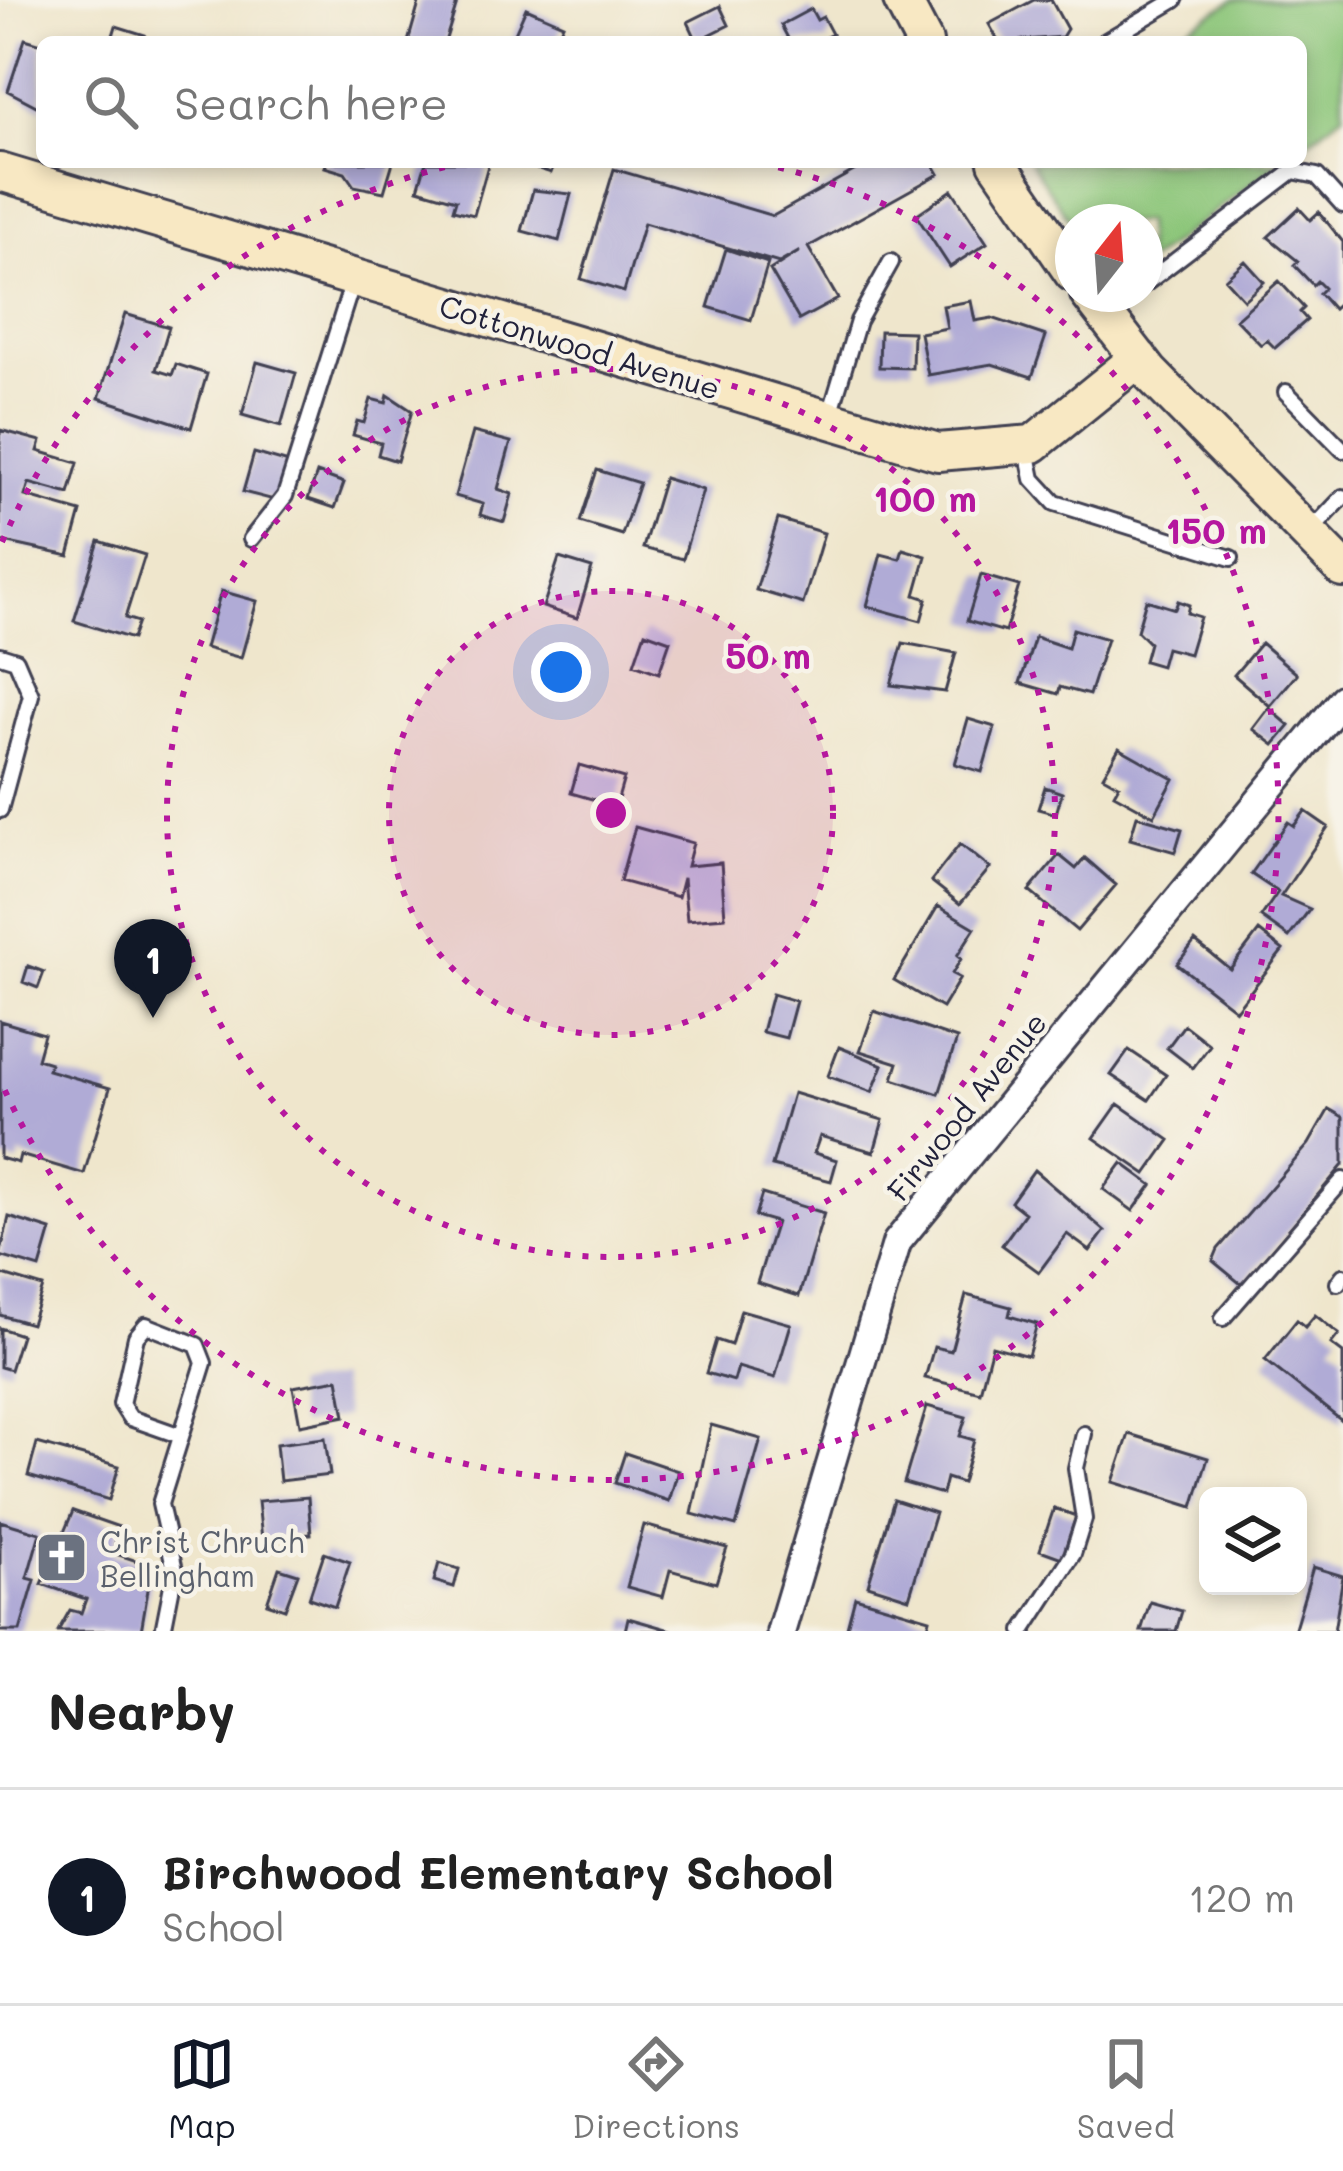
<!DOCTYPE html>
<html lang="en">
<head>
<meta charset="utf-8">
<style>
	:root { --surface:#fff; --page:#f2f2f2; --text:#222; --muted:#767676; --line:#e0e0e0; --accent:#111827 }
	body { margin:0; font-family:Mali,sans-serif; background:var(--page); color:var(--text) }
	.controls { position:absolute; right:36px; bottom:36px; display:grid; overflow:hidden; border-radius:18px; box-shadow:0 6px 18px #0003 }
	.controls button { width:108px; height:108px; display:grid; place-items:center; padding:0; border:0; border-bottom:3px solid var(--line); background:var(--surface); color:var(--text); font:60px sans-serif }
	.compass { position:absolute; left:1055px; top:204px; width:108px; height:108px; border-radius:50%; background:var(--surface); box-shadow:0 6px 18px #0003; rotate:17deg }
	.you { position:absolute; left:561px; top:672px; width:42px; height:42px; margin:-30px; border:9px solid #fff; border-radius:50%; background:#1a73e8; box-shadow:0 0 0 18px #1a73e833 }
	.badge { display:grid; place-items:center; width:78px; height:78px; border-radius:50%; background:var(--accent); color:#fff; font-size:39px; font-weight:700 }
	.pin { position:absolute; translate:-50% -99px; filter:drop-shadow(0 3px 6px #0008) }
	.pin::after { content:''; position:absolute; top:63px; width:42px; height:36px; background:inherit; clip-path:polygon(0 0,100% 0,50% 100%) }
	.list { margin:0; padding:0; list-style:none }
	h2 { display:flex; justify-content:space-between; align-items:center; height:156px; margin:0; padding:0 48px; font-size:51px }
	h2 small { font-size:39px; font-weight:400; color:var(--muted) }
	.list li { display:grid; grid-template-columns:78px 1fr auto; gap:36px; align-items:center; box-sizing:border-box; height:216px; padding:0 48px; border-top:3px solid var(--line) }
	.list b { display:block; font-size:45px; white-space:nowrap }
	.list p { margin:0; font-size:39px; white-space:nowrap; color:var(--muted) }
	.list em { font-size:39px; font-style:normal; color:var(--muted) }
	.icon { flex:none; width:66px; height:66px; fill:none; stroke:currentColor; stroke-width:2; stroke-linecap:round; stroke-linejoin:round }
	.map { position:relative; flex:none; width:1343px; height:1631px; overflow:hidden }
	.search { position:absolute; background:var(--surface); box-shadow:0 6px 18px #0003; left:36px; right:36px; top:36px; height:132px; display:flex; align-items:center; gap:30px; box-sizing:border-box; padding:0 42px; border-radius:18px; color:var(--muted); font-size:45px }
	.sheet { height:372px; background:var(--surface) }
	nav { display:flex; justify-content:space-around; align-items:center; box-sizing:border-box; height:168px; border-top:3px solid var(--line); background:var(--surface); font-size:33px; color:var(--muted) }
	nav a { display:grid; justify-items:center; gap:6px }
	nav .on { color:var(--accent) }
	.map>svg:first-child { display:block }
</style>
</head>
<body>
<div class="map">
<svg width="1343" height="1631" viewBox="0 0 1343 1631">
	<rect width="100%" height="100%" fill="#f7f3e8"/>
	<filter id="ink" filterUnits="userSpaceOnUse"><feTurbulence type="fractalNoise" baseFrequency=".00833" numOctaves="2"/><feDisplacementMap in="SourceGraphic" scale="24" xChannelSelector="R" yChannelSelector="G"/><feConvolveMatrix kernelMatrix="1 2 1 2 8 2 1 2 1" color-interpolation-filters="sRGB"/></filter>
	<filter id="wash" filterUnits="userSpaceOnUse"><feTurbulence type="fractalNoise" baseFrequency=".004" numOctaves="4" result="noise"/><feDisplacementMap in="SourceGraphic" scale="48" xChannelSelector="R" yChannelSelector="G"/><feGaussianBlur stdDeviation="2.7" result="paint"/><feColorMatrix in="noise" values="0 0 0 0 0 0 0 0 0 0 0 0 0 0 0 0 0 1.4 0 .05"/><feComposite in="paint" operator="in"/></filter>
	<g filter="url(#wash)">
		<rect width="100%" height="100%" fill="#efe6cc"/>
		<path fill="#8dc67a" stroke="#58745a" stroke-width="3" d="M 1234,0 L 1335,0 L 1343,12 L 1343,114 L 1301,147 L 1301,42 L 1164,42 Z
			M 1030,162 L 1280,162 L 1145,264 L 1145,222 L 1073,225 Z"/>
		<g id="blocks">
			<path fill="#b0abd6" d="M 420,0 L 458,0 L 445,42 L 408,42 Z
				M 1034,0 L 1051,0 L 1067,29 L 1062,37 L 999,42 L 989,24 Z
				M 720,6 L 729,25 L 697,41 L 688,22 Z
				M 526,8 L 563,24 L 555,42 L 511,42 Z
				M 811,9 L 817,20 L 823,17 L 832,34 L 826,37 L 829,42 L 790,42 L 781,25 Z
				M 116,26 L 145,35 L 143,42 L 111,42 Z
				M 25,39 L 42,44 L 42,109 L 8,91 Z
				M 327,162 L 393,162 L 384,192 L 354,186 L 345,173 L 325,167 Z
				M 426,162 L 489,162 L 474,215 L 453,210 L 456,200 L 418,189 Z
				M 517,162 L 555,162 L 551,173 Z
				M 870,162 L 932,162 L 939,174 L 808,247 L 838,299 L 799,320 L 770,270 L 800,251 L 779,263 L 644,223 L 624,292 L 581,279 L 614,169 L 773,216 Z
				M 533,190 L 571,194 L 559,241 L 522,231 Z
				M 952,190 L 987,243 L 950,267 L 916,215 Z
				M 1299,208 L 1310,220 L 1319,212 L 1343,242 L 1343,300 L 1333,309 L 1319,293 L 1324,288 L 1317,281 L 1313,285 L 1294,265 L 1298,261 L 1268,237 Z
				M 726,249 L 768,263 L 751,320 L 708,307 Z
				M 1245,261 L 1264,282 L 1244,300 L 1225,279 Z
				M 1279,281 L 1304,308 L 1300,312 L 1307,320 L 1275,348 L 1267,340 L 1261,345 L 1236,319 Z
				M 971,301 L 975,321 L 992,318 L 1046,336 L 1032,377 L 992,364 L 928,375 L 920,333 L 947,328 L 943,306 Z
				M 125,314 L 169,327 L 156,370 L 172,375 L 176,364 L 207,374 L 191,428 L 99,398 Z
				M 880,331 L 913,332 L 912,368 L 879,367 Z
				M 257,362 L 296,373 L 281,426 L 242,415 Z
				M 388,395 L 412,411 L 397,461 L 378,455 L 381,443 L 353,435 L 357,421 L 364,423 L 371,399 L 386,403 Z
				M 0,430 L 41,441 L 38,451 L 78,463 L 69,494 L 29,483 L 25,496 L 81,512 L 69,556 L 0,541 Z
				M 473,432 L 511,442 L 498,489 L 512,494 L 504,522 L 480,515 L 483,504 L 455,496 Z
				M 254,453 L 289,463 L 278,501 L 243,492 Z
				M 597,470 L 639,483 L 622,535 L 580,522 Z
				M 317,473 L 344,483 L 335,508 L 308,499 Z
				M 664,478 L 703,490 L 683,559 L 643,548 Z
				M 778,519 L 824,533 L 803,604 L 756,590 Z
				M 99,541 L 145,555 L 125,618 L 138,622 L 132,639 L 74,621 Z
				M 903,549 L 926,556 L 915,595 L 927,599 L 921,621 L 867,606 L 881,554 L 900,559 Z
				M 559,558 L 592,568 L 577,618 L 543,607 Z
				M 981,575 L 1019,586 L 1005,632 L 967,621 Z
				M 221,591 L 257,601 L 241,658 L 205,648 Z
				M 1146,600 L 1175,609 L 1178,601 L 1189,605 L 1187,613 L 1200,617 L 1189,654 L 1166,648 L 1161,666 L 1144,661 L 1149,643 L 1137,631 Z
				M 1073,629 L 1107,639 L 1089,695 L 1060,687 L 1058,694 L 1020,683 L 1035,637 L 1068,648 Z
				M 645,632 L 670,641 L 659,673 L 634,664 Z
				M 903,643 L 956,653 L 945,692 L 891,685 Z
				M 1261,643 L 1297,674 L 1270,706 L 1234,675 Z
				M 1269,708 L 1290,726 L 1274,745 L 1253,729 Z
				M 968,719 L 995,727 L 982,772 L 955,764 Z
				M 1119,748 L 1174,779 L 1154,816 L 1114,794 L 1119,785 L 1103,776 Z
				M 579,765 L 624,778 L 616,806 L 571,793 Z
				M 1045,787 L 1062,793 L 1056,814 L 1038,809 Z
				M 1305,811 L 1328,827 L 1281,896 L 1310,909 L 1289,937 L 1261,917 L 1278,892 L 1251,874 L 1288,822 L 1294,826 Z
				M 1137,816 L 1182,829 L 1175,852 L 1130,839 Z
				M 635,827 L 693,843 L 687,866 L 721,863 L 725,917 L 687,920 L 683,878 L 678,897 L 620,881 Z
				M 960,844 L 990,868 L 960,904 L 931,881 Z
				M 1059,855 L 1076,869 L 1085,858 L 1116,885 L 1077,931 L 1029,891 Z
				M 938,906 L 975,928 L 957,956 L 961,959 L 952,974 L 960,978 L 942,1008 L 894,980 Z
				M 1259,931 L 1283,950 L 1236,1010 L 1177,964 L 1195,941 L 1230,969 Z
				M 28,966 L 44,972 L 38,988 L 23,982 Z
				M 772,994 L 796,1001 L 786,1038 L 762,1032 Z
				M 874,1011 L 957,1039 L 939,1094 L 893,1079 L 898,1063 L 860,1051 Z
				M 0,1021 L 44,1034 L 37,1059 L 50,1063 L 48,1070 L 110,1088 L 84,1174 L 20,1155 L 18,1163 L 0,1158 Z
				M 1184,1025 L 1210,1045 L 1193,1068 L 1167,1048 Z
				M 839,1047 L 883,1065 L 872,1092 L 828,1076 Z
				M 1129,1050 L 1166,1075 L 1149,1100 L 1111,1075 Z
				M 793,1093 L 883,1120 L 874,1152 L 820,1136 L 814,1153 L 837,1160 L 831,1181 L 772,1166 Z
				M 1118,1104 L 1170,1140 L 1146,1174 L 1094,1138 Z
				M 1329,1109 L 1343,1117 L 1343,1165 L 1242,1285 L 1213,1261 L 1218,1249 L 1309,1144 Z
				M 1122,1163 L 1152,1185 L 1133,1211 L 1103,1189 Z
				M 1034,1170 L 1105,1231 L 1090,1251 L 1067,1234 L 1039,1272 L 1002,1245 L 1025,1213 L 1011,1202 Z
				M 762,1194 L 824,1213 L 799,1296 L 757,1283 L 776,1222 L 755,1216 Z
				M 9,1217 L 51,1230 L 40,1268 L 0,1256 Z
				M 0,1274 L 43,1287 L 31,1324 L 0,1315 Z
				M 966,1295 L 1011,1307 L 1009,1316 L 1037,1324 L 1028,1356 L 992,1346 L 980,1392 L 925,1378 L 934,1347 L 951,1351 Z
				M 741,1310 L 791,1324 L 775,1378 L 738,1367 L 734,1381 L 706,1373 L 716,1340 L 731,1345 Z
				M 1315,1315 L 1339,1334 L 1331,1344 L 1343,1353 L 1343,1422 L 1265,1360 L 1297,1320 L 1305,1327 Z
				M 0,1328 L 21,1335 L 10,1370 L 0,1367 Z
				M 338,1379 L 345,1416 L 300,1425 L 293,1387 Z
				M 927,1406 L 966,1417 L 960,1436 L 974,1440 L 962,1483 L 946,1478 L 942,1494 L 904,1483 Z
				M 711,1425 L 761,1439 L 736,1526 L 692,1514 Z
				M 1129,1434 L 1208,1458 L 1193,1507 L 1113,1482 Z
				M 325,1438 L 330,1475 L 280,1481 L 276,1444 Z
				M 37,1443 L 119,1466 L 109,1500 L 28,1476 Z
				M 625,1453 L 678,1471 L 669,1501 L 615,1483 Z
				M 308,1497 L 311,1534 L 262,1539 L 258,1501 Z
				M 894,1500 L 935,1513 L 909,1598 L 868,1585 Z
				M 1054,1508 L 1076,1516 L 1062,1558 L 1040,1550 Z
				M 73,1511 L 119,1527 L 113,1553 L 152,1566 L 141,1631 L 58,1631 L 70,1610 L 81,1613 L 86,1599 L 42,1584 Z
				M 0,1521 L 40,1533 L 27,1578 L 35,1580 L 20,1631 L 0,1631 Z
				M 644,1525 L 727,1548 L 716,1583 L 670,1570 L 663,1597 L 627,1587 Z
				M 324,1553 L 350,1562 L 335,1607 L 309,1598 Z
				M 439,1563 L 459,1569 L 454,1587 L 434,1581 Z
				M 1313,1567 L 1343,1576 L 1334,1631 L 1294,1631 Z
				M 279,1568 L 298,1574 L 285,1609 L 267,1603 Z
				M 855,1597 L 930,1619 L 927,1631 L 846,1631 Z
				M 1150,1602 L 1182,1611 L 1176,1631 L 1141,1631 Z
				M 628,1618 L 670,1630 L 670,1631 L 625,1631 Z"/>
		</g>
	</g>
	<g filter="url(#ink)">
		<use href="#blocks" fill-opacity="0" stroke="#413f51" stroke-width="3"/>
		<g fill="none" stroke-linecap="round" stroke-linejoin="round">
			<defs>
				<path id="lane" d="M 1104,42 L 1175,0
					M 1145,284 L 1293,171 L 1317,176 L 1343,205
					M 1105,315 L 1132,294
					M 1286,392 L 1343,450
					M 829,418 L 858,321 L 891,262
					M 1026,445 L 1033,479 L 1055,503 L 1231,558
					M 1310,532 L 1343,497
					M 251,539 L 285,496 L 354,278
					M 0,655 L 16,660 L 31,695 L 0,810
					M 1338,1283 L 1343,1276
					M 1223,1318 L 1343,1180
					M 163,1631 L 175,1570 L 160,1504 L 204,1363 L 197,1345 L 146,1325 L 136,1337 L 121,1404 L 130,1418 L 181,1436
					M 1023,1631 L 1073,1554 L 1084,1519 L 1076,1468 L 1084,1434"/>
				<path id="street" d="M 781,1631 L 897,1242 L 1343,699"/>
				<path id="secondary" d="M 902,0 L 924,42
					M 997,162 L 1073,273
					M 0,172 L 938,452 L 1033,444 L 1139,358
					M 1089,294 L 1150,373 L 1343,569"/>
			</defs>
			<use href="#lane" stroke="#413f51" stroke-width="20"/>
			<use href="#street" stroke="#413f51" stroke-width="33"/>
			<use href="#secondary" stroke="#413f51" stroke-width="42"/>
			<use href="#lane" stroke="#fff" stroke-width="14"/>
			<use href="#street" stroke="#fff" stroke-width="27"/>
			<use href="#secondary" stroke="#f8e8c3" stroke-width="36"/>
		</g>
	</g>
	<circle cx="611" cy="813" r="222" fill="#b5179e" fill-opacity=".12"/>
	<g fill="none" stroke="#b5179e" stroke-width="6" stroke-dasharray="6 12">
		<circle cx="611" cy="813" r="222"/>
		<circle cx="611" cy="813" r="444"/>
		<path d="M2 542A667 667 0 0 1 461 163M761 163A667 667 0 1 1 2 1084"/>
	</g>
	<defs>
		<symbol id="church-square" viewBox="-11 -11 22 22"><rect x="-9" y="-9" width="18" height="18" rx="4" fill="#6b7280" stroke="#f7f3e8"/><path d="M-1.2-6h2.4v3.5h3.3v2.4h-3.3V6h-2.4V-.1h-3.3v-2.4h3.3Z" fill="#fff"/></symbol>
	</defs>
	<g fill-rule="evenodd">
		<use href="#church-square" x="32" y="1528" width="59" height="59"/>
	</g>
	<g text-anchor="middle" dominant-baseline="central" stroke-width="9" stroke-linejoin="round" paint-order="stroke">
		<g font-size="30" fill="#22223b" stroke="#f7f3e8">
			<text transform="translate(580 346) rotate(17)">Cottonwood Avenue</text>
			<text transform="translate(966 1106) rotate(-51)">Firwood Avenue</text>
		</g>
		<g font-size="30" fill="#5b616d" stroke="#f7f3e8" text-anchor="start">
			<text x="100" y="1541">Christ Chruch<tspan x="100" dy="34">Bellingham</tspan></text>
		</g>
	</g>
	<circle cx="611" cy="813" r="18" fill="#b5179e" stroke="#f7f3e8" stroke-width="6"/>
	<g font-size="36" text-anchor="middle" font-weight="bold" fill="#b5179e" stroke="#f7f3e8" stroke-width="9" stroke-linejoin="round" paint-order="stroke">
		<text x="925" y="512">100 m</text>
		<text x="1216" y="544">150 m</text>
		<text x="768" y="669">50 m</text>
	</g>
</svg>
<div class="controls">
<button><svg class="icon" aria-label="layers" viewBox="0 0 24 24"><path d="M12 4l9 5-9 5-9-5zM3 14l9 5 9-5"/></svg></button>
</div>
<svg class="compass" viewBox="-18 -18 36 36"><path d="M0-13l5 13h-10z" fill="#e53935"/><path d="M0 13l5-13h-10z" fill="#767676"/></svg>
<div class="you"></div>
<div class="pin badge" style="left:153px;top:1018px">1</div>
<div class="search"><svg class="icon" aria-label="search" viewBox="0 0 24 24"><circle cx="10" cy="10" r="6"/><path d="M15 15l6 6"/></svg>Search here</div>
</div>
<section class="sheet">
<h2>Nearby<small></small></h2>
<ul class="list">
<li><span class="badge">1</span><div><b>Birchwood Elementary School</b><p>School</p></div><em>120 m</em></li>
</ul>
</section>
<nav>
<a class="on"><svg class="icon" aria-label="map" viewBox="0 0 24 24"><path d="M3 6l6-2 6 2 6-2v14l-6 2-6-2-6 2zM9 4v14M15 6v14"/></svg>Map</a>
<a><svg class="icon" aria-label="directions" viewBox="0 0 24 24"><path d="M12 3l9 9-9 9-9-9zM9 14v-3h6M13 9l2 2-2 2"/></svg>Directions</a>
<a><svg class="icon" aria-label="saved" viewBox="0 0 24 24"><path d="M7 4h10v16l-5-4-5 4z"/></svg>Saved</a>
</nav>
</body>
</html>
